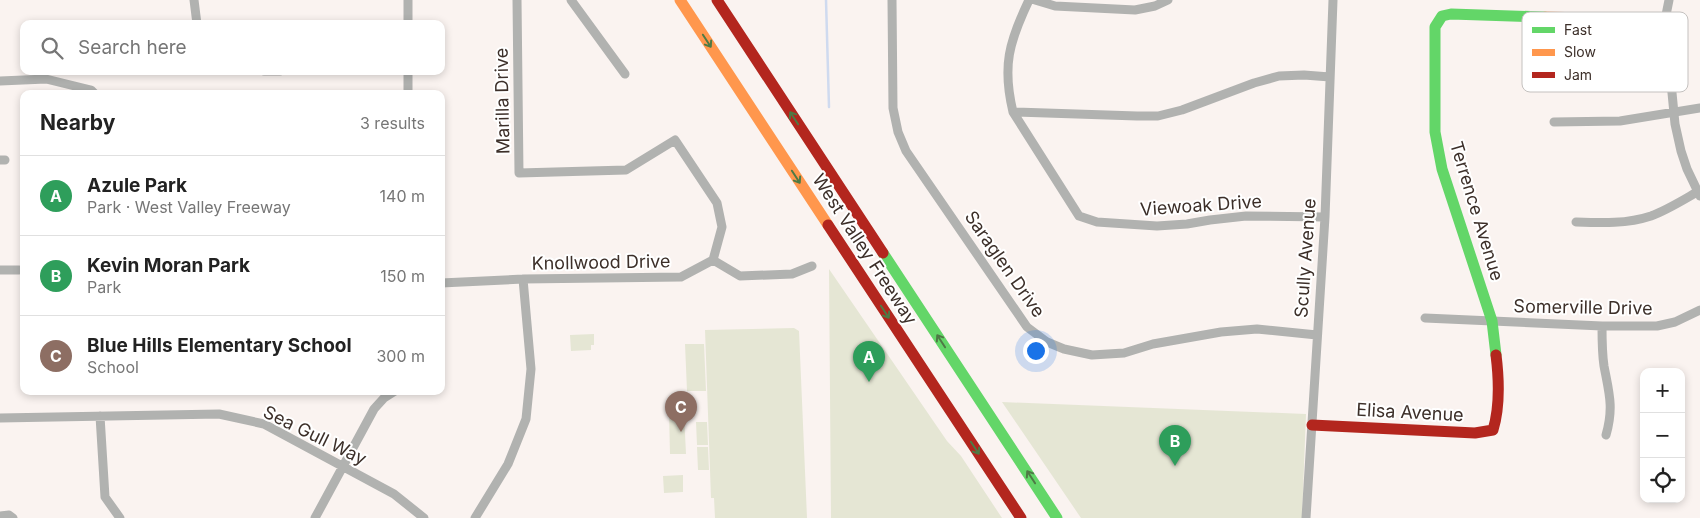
<!DOCTYPE html>
<html lang="en">
<head>
<meta charset="utf-8">
<style>
	:root { --surface:#fff; --page:#f2f2f2; --text:#222; --muted:#767676; --line:#e0e0e0; --accent:#b45309 }
	body { margin:0; font-family:Inter,sans-serif; background:var(--page); color:var(--text) }
	.controls { position:absolute; right:15px; bottom:15px; display:grid; overflow:hidden; border-radius:10px; box-shadow:0 2px 8px #0003 }
	.controls button { width:45px; height:45px; display:grid; place-items:center; padding:0; border:0; border-bottom:1px solid var(--line); background:var(--surface); color:var(--text); font:25px sans-serif }
	.you { position:absolute; left:1035px; top:350px; width:18px; height:18px; margin:-12px; border:4px solid #fff; border-radius:50%; background:#1a73e8; box-shadow:0 0 0 8px #1a73e833 }
	.badge { display:grid; place-items:center; width:32px; height:32px; border-radius:50%; background:var(--accent); color:#fff; font-size:16px; font-weight:700 }
	.pin { position:absolute; translate:-50% -41px; filter:drop-shadow(0 1px 2px #0008) }
	.pin::after { content:''; position:absolute; top:26px; width:18px; height:15px; background:inherit; clip-path:polygon(0 0,100% 0,50% 100%) }
	.list { margin:0; padding:0; list-style:none }
	h2 { display:flex; justify-content:space-between; align-items:center; height:65px; margin:0; padding:0 20px; font-size:21px }
	h2 small { font-size:16px; font-weight:400; color:var(--muted) }
	.list li { display:grid; grid-template-columns:32px 1fr auto; gap:15px; align-items:center; box-sizing:border-box; height:80px; padding:0 20px; border-top:1px solid var(--line) }
	.list b { display:block; font-size:19px; white-space:nowrap }
	.list p { margin:0; font-size:16px; white-space:nowrap; color:var(--muted) }
	.list em { font-size:16px; font-style:normal; color:var(--muted) }
	.icon { flex:none; width:28px; height:28px; fill:none; stroke:currentColor; stroke-width:2; stroke-linecap:round; stroke-linejoin:round }
	.map { position:relative; flex:none; width:1700px; height:518px; overflow:hidden }
	.search { position:absolute; background:var(--surface); box-shadow:0 2px 8px #0003; left:20px; top:20px; width:425px; height:55px; display:flex; align-items:center; gap:12px; box-sizing:border-box; padding:0 18px; border-radius:10px; color:var(--muted); font-size:19px }
	.panel { position:absolute; background:var(--surface); box-shadow:0 2px 8px #0003; left:20px; top:90px; width:425px; height:305px; border-radius:10px }
	.map>svg:first-child { display:block }
</style>
</head>
<body>
<div class="map">
<svg width="1700" height="518" viewBox="0 0 1700 518">
	<rect width="100%" height="100%" fill="#faf3f0"/>
	<path fill="#e5e6d4" d="M 829,269 L 947,441 L 961,456 L 1002,518 L 831,518 Z
		M 794,328 L 799,331 L 807,518 L 715,518 L 714,498 L 711,498 L 705,330 Z
		M 594,334 L 594,345 L 591,345 L 591,350 L 571,351 L 570,335 Z
		M 685,344 L 704,344 L 706,391 L 687,391 Z
		M 1002,402 L 1306,414 L 1302,518 L 1081,518 Z
		M 669,413 L 684,413 L 686,454 L 670,454 Z
		M 696,422 L 707,422 L 708,445 L 697,445 Z
		M 697,447 L 708,447 L 709,470 L 698,470 Z
		M 683,475 L 683,492 L 664,493 L 663,476 Z"/>
	<g fill="none" stroke-linecap="round" stroke-linejoin="round">
		<path stroke="#cfdaef" stroke-width="2.5" d="M 826,0 L 829,107"/>
		<path stroke="#b1b2b0" stroke-width="9" d="M 194,0 L 197,24
			M 408,0 L 408,24
			M 517,0 L 519,173 L 626,170 L 675,140 L 717,203 L 722,227 L 713,260
			M 571,0 L 625,74
			M 892,0 L 893,108 L 898,132 L 906,151 L 1027,327 L 1047,342 L 1064,349 L 1092,355 L 1124,353 L 1153,344 L 1221,332 L 1257,329 L 1317,335
			M 1029,0 C 1009,42 1002,66 1013,112 L 1079,216 L 1097,222 L 1157,226 L 1187,224 L 1210,220 L 1246,216 L 1325,217
			M 1035,0 L 1055,6 L 1135,10 L 1155,6 L 1168,0
			M 1669,0 L 1665,20 L 1675,124 L 1681,151 L 1687,169 L 1700,196
			M 264,71 L 280,71
			M 408,71 L 408,94
			M 0,81 L 46,79 L 91,90 L 95,94
			M 1013,112 L 1137,116 L 1158,116 L 1182,110 L 1254,83 L 1279,76 L 1304,75 L 1330,77
			M 1554,122 L 1620,121 L 1700,108
			M 0,160 L 5,160
			M 1576,222 C 1602,223 1627,224 1651,216 C 1667,210 1683,200 1697,192
			M 0,270 L 19,270
			M 441,283 L 523,279 L 681,277 L 713,260 L 740,276 L 792,274 L 812,266
			M 1425,318 L 1602,326 L 1657,326 L 1675,322 L 1700,310
			M 1602,326 C 1602,339 1602,353 1604,366 C 1609,393 1614,407 1606,435
			M 100,416 L 105,497 L 120,518
			M 0,418 L 219,414 L 264,424 L 394,494 L 424,518
			M 0,516 L 9,515 L 13,518
			M 315,518 L 374,409 L 384,398 L 395,391
			M 475,518 L 508,464 L 526,419 L 531,369 L 523,279
			M 1306,518 L 1325,217 L 1333,0"/>
		<path stroke="#63d668" stroke-width="11" d="M 883,253 L 1057,518
			M 1496,355 L 1492,321 L 1442,169 L 1435,132 L 1435,27 L 1442,16 L 1451,14 L 1545,17"/>
		<path stroke="#ff974d" stroke-width="11" d="M 680,0 L 828,225
			M 1545,17 L 1665,20"/>
		<path stroke="#b3261e" stroke-width="11" d="M 717,0 L 883,253
			M 828,225 L 1021,518
			M 1312,425 L 1475,433 L 1493,430 C 1500,407 1499,379 1496,355"/>
	</g>
	<defs><path id="oneway-shaft" d="M-6 0H5M1.5-3L5.5 0L1.5 3" fill="none" stroke-width="1.6" stroke-linecap="round" stroke-linejoin="round" transform="scale(1.25)"/></defs>
	<g stroke="#4e7a45">
		<use href="#oneway-shaft" transform="translate(707 41) rotate(57)"/>
		<use href="#oneway-shaft" transform="translate(794 118) rotate(-123)"/>
		<use href="#oneway-shaft" transform="translate(796 177) rotate(57)"/>
		<use href="#oneway-shaft" transform="translate(885 312) rotate(57)"/>
		<use href="#oneway-shaft" transform="translate(941 341) rotate(-123)"/>
		<use href="#oneway-shaft" transform="translate(975 448) rotate(57)"/>
		<use href="#oneway-shaft" transform="translate(1031 477) rotate(-123)"/>
	</g>
	<g text-anchor="middle" dominant-baseline="central" stroke-width="4" stroke-linejoin="round" paint-order="stroke">
		<g font-size="18" fill="#3c2f29" stroke="#fff">
			<text transform="translate(502 101) rotate(-91)">Marilla Drive</text>
			<text transform="translate(1201 205) rotate(-4)">Viewoak Drive</text>
			<text transform="translate(1477 211) rotate(73)">Terrence Avenue</text>
			<text transform="translate(865 249) rotate(57)">West Valley Freeway</text>
			<text transform="translate(1305 258) rotate(-86)">Scully Avenue</text>
			<text transform="translate(601 262) rotate(-1)">Knollwood Drive</text>
			<text transform="translate(1005 264) rotate(55)">Saraglen Drive</text>
			<text transform="translate(1583 307) rotate(1)">Somerville Drive</text>
			<text transform="translate(1410 412) rotate(3)">Elisa Avenue</text>
			<text transform="translate(315 435) rotate(26)">Sea Gull Way</text>
		</g>
	</g>
	<rect x="1522" y="12" width="166" height="80" rx="8" fill="#fff" stroke="#c4c1bf" stroke-width="1"/>
	<rect x="1532" y="27" width="23" height="6" fill="#63d668"/>
	<rect x="1532" y="49" width="23" height="7" fill="#ff974d"/>
	<rect x="1532" y="72" width="23" height="6" fill="#b3261e"/>
	<g font-size="14" fill="#3c2f29">
		<text x="1564" y="35">Fast</text>
		<text x="1564" y="57">Slow</text>
		<text x="1564" y="80">Jam</text>
	</g>
</svg>
<div class="controls">
<button>+</button>
<button>−</button>
<button><svg class="icon" aria-label="locate" viewBox="0 0 24 24"><circle cx="12" cy="12" r="6"/><path d="M12 2v4M12 18v4M2 12h4M18 12h4"/></svg></button>
</div>
<div class="you"></div>
<div class="pin badge" style="left:869px;top:382px;background:#2e9e5b">A</div>
<div class="pin badge" style="left:1175px;top:466px;background:#2e9e5b">B</div>
<div class="pin badge" style="left:681px;top:432px;background:#8d6e63">C</div>
<div class="search"><svg class="icon" aria-label="search" viewBox="0 0 24 24"><circle cx="10" cy="10" r="6"/><path d="M15 15l6 6"/></svg>Search here</div>
<section class="panel">
<h2>Nearby<small>3 results</small></h2>
<ul class="list">
<li><span class="badge" style="background:#2e9e5b">A</span><div><b>Azule Park</b><p>Park · West Valley Freeway</p></div><em>140 m</em></li>
<li><span class="badge" style="background:#2e9e5b">B</span><div><b>Kevin Moran Park</b><p>Park</p></div><em>150 m</em></li>
<li><span class="badge" style="background:#8d6e63">C</span><div><b>Blue Hills Elementary School</b><p>School</p></div><em>300 m</em></li>
</ul>
</section>
</div>
</body>
</html>
